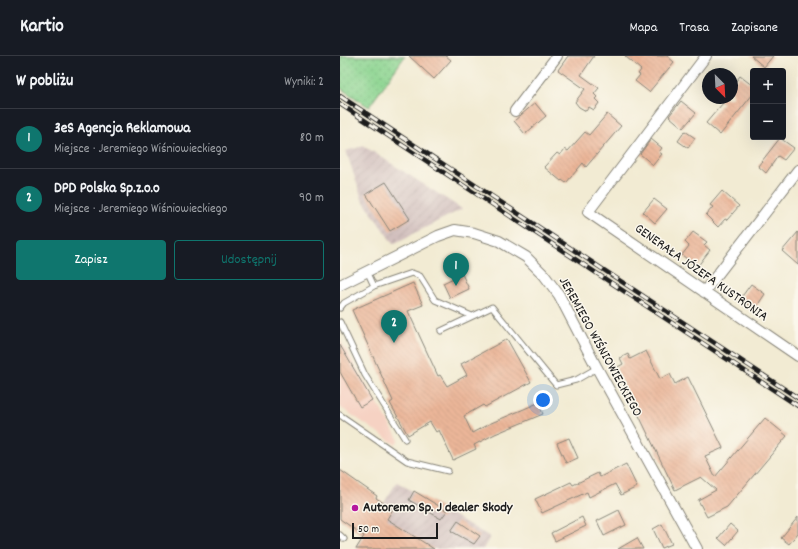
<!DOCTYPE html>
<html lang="pl">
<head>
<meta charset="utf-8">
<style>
	:root { --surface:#171b24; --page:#20242c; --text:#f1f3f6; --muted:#9ea1a6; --line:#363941; --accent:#0f766e }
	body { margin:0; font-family:Dekko,sans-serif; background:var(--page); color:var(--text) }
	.controls { position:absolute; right:12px; top:12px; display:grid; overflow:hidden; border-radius:4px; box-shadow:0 4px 16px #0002 }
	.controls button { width:36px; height:36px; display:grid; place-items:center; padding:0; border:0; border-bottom:1px solid var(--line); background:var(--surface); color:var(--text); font:20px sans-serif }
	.compass { position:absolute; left:362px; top:12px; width:36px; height:36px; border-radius:50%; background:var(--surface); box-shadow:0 4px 16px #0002; rotate:156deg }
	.scale { position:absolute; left:12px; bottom:10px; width:86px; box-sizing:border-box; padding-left:4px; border:2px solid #1c1c1c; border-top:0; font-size:11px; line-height:14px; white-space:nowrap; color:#1c1c1c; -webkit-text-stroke:3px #fbf7ec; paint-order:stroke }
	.you { position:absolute; left:203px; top:344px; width:14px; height:14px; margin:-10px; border:3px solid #fff; border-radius:50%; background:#1a73e8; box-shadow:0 0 0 6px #1a73e833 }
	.badge { display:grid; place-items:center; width:26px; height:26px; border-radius:50%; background:var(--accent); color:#fff; font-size:13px; font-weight:700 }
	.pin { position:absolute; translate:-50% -33px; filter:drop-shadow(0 1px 2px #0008) }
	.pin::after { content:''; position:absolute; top:21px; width:14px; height:12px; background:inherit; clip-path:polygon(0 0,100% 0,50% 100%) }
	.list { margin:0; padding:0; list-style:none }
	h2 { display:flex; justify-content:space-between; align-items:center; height:52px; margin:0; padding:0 16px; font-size:17px }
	h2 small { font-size:13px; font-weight:400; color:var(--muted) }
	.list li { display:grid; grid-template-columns:26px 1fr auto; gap:12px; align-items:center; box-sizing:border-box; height:60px; padding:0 16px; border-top:1px solid var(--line) }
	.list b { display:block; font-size:15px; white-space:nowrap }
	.list p { margin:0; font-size:13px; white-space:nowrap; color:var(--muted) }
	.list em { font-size:13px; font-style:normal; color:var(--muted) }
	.actions { display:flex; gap:8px; padding:12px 16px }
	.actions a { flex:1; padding:9px 0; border:1px solid var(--accent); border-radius:4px; text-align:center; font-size:14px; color:var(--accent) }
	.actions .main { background:var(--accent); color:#fff }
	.map { position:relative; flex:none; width:458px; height:493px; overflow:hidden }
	header { display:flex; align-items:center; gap:24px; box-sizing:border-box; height:56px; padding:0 20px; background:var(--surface); border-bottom:1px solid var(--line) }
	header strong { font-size:19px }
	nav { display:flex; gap:22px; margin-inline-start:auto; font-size:14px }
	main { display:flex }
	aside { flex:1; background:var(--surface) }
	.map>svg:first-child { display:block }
</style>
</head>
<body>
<header>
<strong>Kartio</strong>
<nav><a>Mapa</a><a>Trasa</a><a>Zapisane</a></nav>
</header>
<main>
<aside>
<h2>W pobliżu<small>Wyniki: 2</small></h2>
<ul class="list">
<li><span class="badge">1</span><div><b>3eS Agencja Reklamowa</b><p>Miejsce · Jeremiego Wiśniowieckiego</p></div><em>80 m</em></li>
<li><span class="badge">2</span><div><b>DPD Polska Sp.z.o.o</b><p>Miejsce · Jeremiego Wiśniowieckiego</p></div><em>90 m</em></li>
</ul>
<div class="actions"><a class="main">Zapisz</a><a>Udostępnij</a></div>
</aside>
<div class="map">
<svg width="458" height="493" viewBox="0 0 458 493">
	<defs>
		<pattern id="industrial-furrows" width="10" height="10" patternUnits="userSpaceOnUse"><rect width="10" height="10" fill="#d1bfbd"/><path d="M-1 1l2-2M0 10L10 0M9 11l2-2" fill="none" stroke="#b3a4a2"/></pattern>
		<pattern id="grass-dots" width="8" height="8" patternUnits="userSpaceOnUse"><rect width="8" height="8" fill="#8bd490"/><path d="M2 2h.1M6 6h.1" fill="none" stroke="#77b57c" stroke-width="1.8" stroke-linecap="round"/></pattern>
		<pattern id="building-back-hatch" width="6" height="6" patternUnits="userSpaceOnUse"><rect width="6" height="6" fill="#ebb699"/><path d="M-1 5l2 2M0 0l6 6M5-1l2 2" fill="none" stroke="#c99c83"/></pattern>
	</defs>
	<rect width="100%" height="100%" fill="#fbf7ec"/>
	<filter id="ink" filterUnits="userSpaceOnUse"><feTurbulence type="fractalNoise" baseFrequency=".025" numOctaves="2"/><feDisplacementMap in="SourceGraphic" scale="8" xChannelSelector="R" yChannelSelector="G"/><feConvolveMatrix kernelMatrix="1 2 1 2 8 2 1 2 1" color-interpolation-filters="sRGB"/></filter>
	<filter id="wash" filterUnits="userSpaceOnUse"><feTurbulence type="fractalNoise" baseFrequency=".012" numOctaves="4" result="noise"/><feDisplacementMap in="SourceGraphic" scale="16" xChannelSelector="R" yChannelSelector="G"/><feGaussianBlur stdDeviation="0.9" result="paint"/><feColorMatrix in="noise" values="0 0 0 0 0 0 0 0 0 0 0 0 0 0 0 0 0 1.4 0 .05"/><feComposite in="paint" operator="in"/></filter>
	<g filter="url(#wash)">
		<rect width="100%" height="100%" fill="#f2ebd3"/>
		<path fill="#f6d2c3" d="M 0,284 L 59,384 L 55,388 L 0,351 Z"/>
		<path fill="url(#industrial-furrows)" d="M 24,90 L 122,153 L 53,188 L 22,143 L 6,95 Z
			M 57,426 L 150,481 L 143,493 L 15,493 Z"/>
		<path fill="url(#grass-dots)" stroke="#547856" d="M 0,0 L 65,0 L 29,51 L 0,32 Z"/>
		<g id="blocks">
			<path fill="url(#building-back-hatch)" d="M 69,0 L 106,0 L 111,4 L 94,23 Z
				M 228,0 L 254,0 L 241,19 L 259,32 L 254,38 L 257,41 L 255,43 L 259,47 L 254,54 L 249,51 L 246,55 L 239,51 L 235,46 L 245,33 L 218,14 Z
				M 285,0 L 327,0 L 334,6 L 309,36 L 295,25 L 300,19 L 298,18 L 301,14 Z
				M 411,0 L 433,0 L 424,11 Z
				M 400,20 L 413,30 L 413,38 L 380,79 L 366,67 L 383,47 L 377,42 L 392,42 L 392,21 L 396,25 Z
				M 341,45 L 356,57 L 343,72 L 329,60 Z
				M 195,47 L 206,60 L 185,78 L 174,65 Z
				M 267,58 L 281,70 L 246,111 L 243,107 L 226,127 L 222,124 L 221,125 L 204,111 L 217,97 L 220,99 L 225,93 L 228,95 L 245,76 L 249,79 Z
				M 345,75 L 355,82 L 348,92 L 338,85 Z
				M 440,82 L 454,92 L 444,104 L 438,100 L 426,117 L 418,110 Z
				M 311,83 L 322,92 L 319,96 L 322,98 L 313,109 L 300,98 Z
				M 46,126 L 70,163 L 50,175 L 26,138 Z
				M 382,135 L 399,150 L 387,164 L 385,163 L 378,171 L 366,159 L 373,151 L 370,149 Z
				M 314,143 L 327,153 L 315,167 L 303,156 Z
				M 353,176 L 367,186 L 364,189 L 370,194 L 357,211 L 342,199 L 349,190 L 345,186 Z
				M 458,176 L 458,209 L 442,195 Z
				M 122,218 L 129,233 L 110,242 L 103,227 Z
				M 73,227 L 83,249 L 68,255 L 98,320 L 100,319 L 107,330 L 127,319 L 121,308 L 167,283 L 191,326 L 145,351 L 143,349 L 124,360 L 132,377 L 149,368 L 198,347 L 203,358 L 155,378 L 134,389 L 136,393 L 113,404 L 99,374 L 96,376 L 90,366 L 68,379 L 50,347 L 53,345 L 12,254 Z
				M 411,228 L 425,238 L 415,253 L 400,243 Z
				M 0,289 L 32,344 L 20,351 L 0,316 Z
				M 306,295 L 320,323 L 330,318 L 335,328 L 348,321 L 383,392 L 365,400 L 375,421 L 425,362 L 447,380 L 387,451 L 367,461 L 358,444 L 376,434 L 361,421 L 335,434 L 276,312 L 283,308 L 280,302 L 288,298 L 290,303 Z
				M 229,382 L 238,402 L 226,407 L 217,387 Z
				M 286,408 L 297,431 L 281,439 L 275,428 L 249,441 L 247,436 L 202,457 L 195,443 L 231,426 L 233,429 L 258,417 L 260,421 Z
				M 0,414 L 37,440 L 36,442 L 53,453 L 47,463 L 94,493 L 16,493 L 24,480 L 0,463 Z
				M 74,435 L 107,455 L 101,463 L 69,444 Z
				M 279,454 L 286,469 L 264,480 L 257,465 Z
				M 242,461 L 246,470 L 215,485 L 211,477 Z
				M 458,461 L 458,477 L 449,488 L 441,482 Z
				M 118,465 L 140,480 L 134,488 L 111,475 Z
				M 322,468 L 332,488 L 322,492 L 313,473 Z
				M 390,468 L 398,475 L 386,489 L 378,482 Z
				M 297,482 L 303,493 L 278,493 Z"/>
		</g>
	</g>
	<g filter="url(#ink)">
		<use href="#blocks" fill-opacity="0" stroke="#878478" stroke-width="1"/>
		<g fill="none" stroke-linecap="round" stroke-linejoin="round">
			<defs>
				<path id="service" d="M 27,215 L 34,230 L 72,217 L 80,220 L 95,244 L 132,260
					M 0,252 L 4,247 L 34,230
					M 0,266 L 25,319 L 65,383
					M 101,275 L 152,251 L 216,329 L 236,324 L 257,312
					M 0,359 L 67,405 L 108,415
					M 0,479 L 4,483"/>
				<path id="minor" d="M 366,0 L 248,156 L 458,300
					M 175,55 L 217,0
					M 0,229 L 98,180 L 115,174 L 134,177 L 159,185 L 186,201 L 204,219 L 219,239 L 257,312 L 357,493
					M 364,236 L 458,114"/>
			</defs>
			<use href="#service" stroke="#878478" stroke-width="7"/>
			<use href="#minor" stroke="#878478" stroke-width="12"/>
			<use href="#service" stroke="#fff" stroke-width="5"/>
			<use href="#minor" stroke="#fff" stroke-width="10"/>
			<defs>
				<path id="rail" d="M 0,40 L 458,342
					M 0,48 L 458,350"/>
			</defs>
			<use href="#rail" stroke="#1c1c1c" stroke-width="4.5"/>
			<use href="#rail" stroke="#fbf7ec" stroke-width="3" stroke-dasharray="9" stroke-linecap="butt"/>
		</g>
	</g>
	<circle fill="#b5179e" stroke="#fbf7ec" stroke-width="1.5" cx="15" cy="452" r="4"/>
	<g text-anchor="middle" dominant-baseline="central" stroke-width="3" stroke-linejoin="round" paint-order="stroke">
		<g font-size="14" fill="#1c1c1c" stroke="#fbf7ec">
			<text transform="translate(361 217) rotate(35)">GENERAŁA JÓZEFA KUSTRONIA</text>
			<text transform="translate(260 291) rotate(61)">JEREMIEGO WIŚNIOWIECKIEGO</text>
		</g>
		<g font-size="14" font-weight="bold" fill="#1c1c1c" stroke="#fbf7ec" text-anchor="start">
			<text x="23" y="452">Autoremo Sp. J dealer Skody</text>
		</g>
	</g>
</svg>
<div class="controls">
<button>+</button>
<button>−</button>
</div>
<svg class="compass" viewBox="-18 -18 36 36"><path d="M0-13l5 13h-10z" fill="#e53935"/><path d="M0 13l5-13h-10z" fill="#9ea1a6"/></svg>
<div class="scale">50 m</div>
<div class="you"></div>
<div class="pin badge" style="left:116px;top:230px">1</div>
<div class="pin badge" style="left:54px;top:287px">2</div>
</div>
</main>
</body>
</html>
